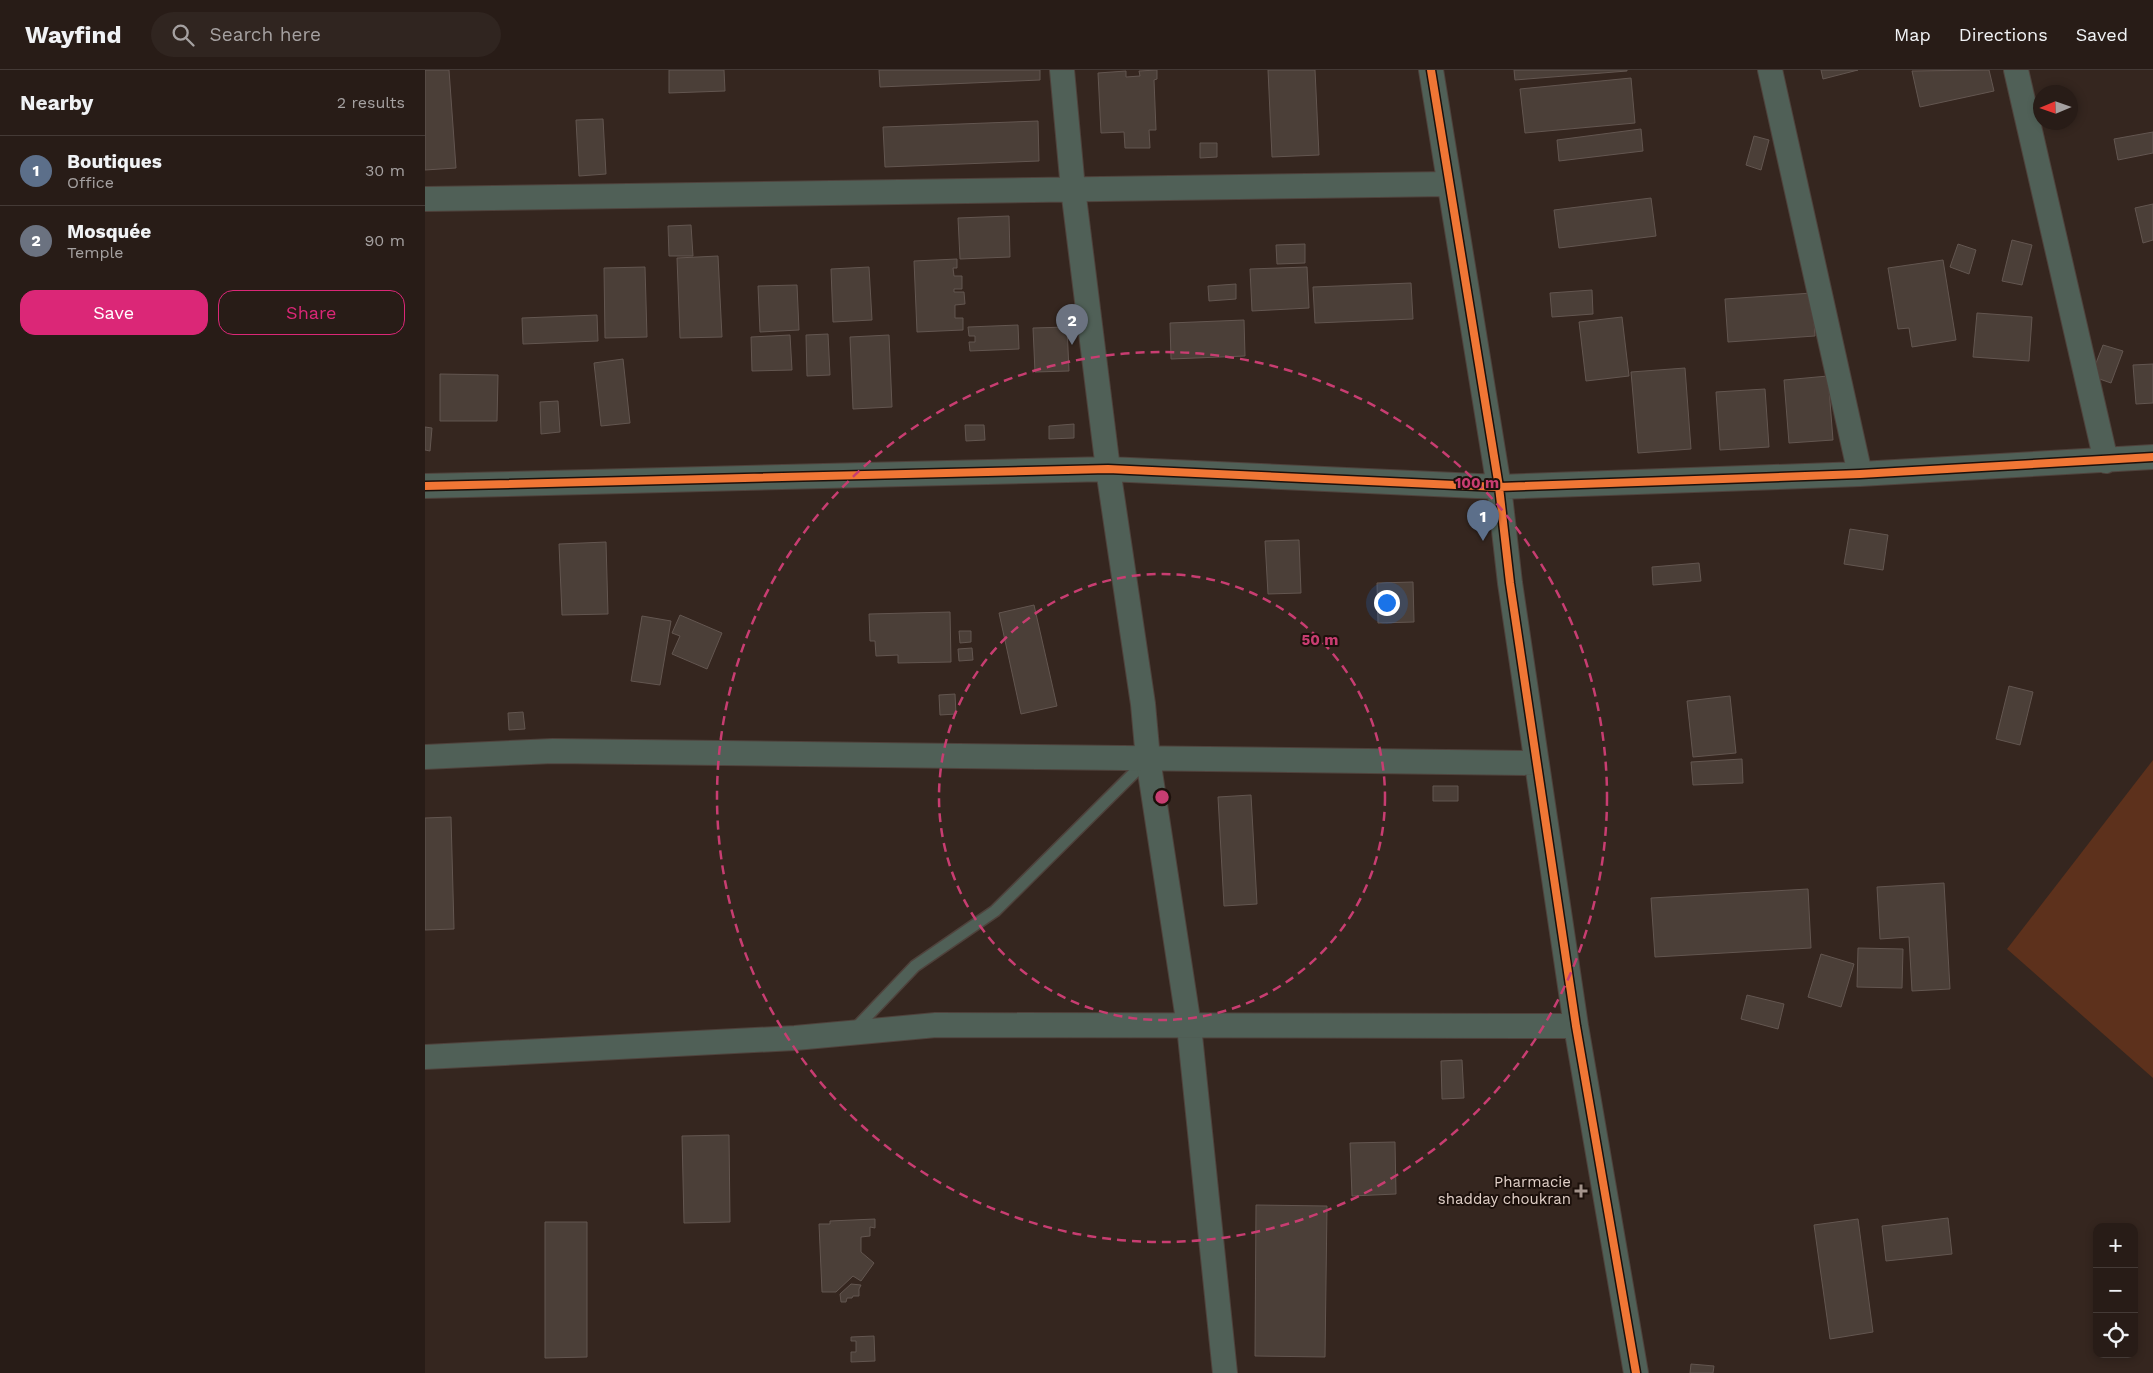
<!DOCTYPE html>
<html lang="en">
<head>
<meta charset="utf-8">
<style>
	:root { --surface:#281c17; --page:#302520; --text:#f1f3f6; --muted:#a5a1a1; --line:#443a36; --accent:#db2777 }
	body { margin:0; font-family:"Work Sans",sans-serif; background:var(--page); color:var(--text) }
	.controls { position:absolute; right:15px; bottom:15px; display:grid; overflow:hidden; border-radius:10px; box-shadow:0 2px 8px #0003 }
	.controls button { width:45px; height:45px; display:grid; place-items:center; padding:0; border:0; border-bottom:1px solid var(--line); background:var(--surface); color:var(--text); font:25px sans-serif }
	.compass { position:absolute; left:1608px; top:15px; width:45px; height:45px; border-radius:50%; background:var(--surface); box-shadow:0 2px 8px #0003; rotate:268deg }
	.you { position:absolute; left:961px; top:532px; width:18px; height:18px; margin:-12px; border:4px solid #fff; border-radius:50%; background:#1a73e8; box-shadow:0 0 0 8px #1a73e833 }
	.badge { display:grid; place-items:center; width:32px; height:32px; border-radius:50%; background:var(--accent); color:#fff; font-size:16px; font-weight:700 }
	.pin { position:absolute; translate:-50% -41px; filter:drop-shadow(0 1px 2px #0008) }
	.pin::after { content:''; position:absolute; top:26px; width:18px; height:15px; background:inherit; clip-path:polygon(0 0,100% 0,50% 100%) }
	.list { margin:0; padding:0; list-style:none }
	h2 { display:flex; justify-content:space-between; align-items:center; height:65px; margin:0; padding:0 20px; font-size:21px }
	h2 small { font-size:16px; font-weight:400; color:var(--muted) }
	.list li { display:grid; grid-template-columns:32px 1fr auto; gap:15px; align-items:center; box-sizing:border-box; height:70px; padding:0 20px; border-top:1px solid var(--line) }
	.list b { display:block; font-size:19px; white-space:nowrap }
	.list p { margin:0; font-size:16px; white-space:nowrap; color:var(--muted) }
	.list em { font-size:16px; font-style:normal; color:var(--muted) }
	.actions { display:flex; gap:10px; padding:15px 20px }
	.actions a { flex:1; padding:11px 0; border:1px solid var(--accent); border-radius:15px; text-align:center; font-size:18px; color:var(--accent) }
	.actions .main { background:var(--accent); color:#fff }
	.icon { flex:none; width:28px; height:28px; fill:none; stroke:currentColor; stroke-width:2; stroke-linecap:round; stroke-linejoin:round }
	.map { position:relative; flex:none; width:1728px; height:1303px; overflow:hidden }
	header { display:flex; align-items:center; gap:30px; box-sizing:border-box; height:70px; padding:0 25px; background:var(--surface); border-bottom:1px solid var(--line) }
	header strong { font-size:24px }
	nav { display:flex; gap:28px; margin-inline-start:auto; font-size:18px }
	.search { width:350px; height:45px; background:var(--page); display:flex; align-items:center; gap:12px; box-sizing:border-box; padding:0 18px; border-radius:28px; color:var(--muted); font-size:19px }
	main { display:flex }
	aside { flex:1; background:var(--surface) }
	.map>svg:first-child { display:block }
</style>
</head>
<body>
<header>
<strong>Wayfind</strong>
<div class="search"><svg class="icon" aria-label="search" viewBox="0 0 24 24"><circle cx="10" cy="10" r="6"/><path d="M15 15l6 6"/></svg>Search here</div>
<nav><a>Map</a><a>Directions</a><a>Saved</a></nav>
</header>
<main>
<aside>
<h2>Nearby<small>2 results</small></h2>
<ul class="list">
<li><span class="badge" style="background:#5c6f8a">1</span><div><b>Boutiques</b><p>Office</p></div><em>30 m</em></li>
<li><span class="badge" style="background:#6b7280">2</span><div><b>Mosquée</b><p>Temple</p></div><em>90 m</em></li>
</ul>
<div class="actions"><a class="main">Save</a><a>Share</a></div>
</aside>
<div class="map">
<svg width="1728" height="1303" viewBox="0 0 1728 1303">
	<rect width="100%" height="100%" fill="#35261f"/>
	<path fill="#5d311c" d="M 1728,690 L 1728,1008 L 1582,879 Z"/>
	<path fill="#4b3f38" stroke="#635650" d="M 0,0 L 24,0 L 31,98 L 0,100 Z
		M 244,0 L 299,0 L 300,21 L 244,23 Z
		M 454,0 L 615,0 L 615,10 L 455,17 Z
		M 732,0 L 732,9 L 729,10 L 731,60 L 724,60 L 725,78 L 700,78 L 699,62 L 676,63 L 673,3 L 701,1 L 701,7 L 715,6 L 714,1 Z
		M 843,0 L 890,0 L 894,85 L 847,87 Z
		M 1089,0 L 1202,0 L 1202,1 L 1090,10 Z
		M 1396,0 L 1433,0 L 1398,9 Z
		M 1564,0 L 1569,21 L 1495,37 L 1487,1 Z
		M 1206,8 L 1210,53 L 1100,63 L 1095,19 Z
		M 178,49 L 181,104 L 154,106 L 151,50 Z
		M 613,51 L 614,91 L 460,97 L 458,57 Z
		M 1216,59 L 1218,81 L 1134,91 L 1132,70 Z
		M 1728,62 L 1728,83 L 1693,90 L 1689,69 Z
		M 1329,66 L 1344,70 L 1336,100 L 1321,95 Z
		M 775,73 L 792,73 L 792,87 L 775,88 Z
		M 1226,128 L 1231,166 L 1134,178 L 1129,140 Z
		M 1728,134 L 1728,170 L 1718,173 L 1710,138 Z
		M 584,146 L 585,187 L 535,189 L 533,148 Z
		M 266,155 L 268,186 L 244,186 L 243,156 Z
		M 1587,170 L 1607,175 L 1597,215 L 1577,211 Z
		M 880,174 L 880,193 L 852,194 L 851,175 Z
		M 1533,174 L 1551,180 L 1544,204 L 1525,197 Z
		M 293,186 L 297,267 L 255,268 L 252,188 Z
		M 532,189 L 532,198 L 528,198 L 529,206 L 537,206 L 537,219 L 529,219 L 529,222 L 539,222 L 540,234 L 530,235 L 530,248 L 538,248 L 538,260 L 492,262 L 489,191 Z
		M 1518,190 L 1531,270 L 1487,277 L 1484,258 L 1473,259 L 1463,198 Z
		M 220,197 L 222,267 L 180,268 L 179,198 Z
		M 444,197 L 447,250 L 408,252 L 406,199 Z
		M 882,197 L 884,238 L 827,241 L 825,199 Z
		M 986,213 L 988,249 L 890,253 L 888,217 Z
		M 811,214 L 811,229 L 784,231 L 783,216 Z
		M 372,215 L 374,260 L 335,262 L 333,216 Z
		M 1167,220 L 1168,244 L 1127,247 L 1125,223 Z
		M 1387,223 L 1390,266 L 1303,272 L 1300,229 Z
		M 1552,243 L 1607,247 L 1604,291 L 1548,287 Z
		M 172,245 L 173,271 L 98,274 L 97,248 Z
		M 1197,247 L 1204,306 L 1161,311 L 1154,252 Z
		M 819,250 L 820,286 L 746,289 L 745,253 Z
		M 593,255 L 594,279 L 545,281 L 544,272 L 550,272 L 550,266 L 544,266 L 543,257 Z
		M 642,257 L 644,301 L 610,302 L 608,258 Z
		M 403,264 L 405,305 L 382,306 L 381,265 Z
		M 365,265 L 367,300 L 327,301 L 326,267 Z
		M 464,265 L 467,337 L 428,339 L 425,267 Z
		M 1678,275 L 1698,281 L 1686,313 L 1666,306 Z
		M 198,289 L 205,353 L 176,356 L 169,293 Z
		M 1728,294 L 1728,333 L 1711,334 L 1708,295 Z
		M 1260,298 L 1266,379 L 1213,383 L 1206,302 Z
		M 15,304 L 73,305 L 72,351 L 15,351 Z
		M 1403,306 L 1408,370 L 1364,373 L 1359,310 Z
		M 1340,319 L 1344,377 L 1295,380 L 1291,322 Z
		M 133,331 L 135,362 L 116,364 L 115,332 Z
		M 649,354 L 649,368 L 624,369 L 624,356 Z
		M 540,355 L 559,355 L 560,370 L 541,371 Z
		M 0,357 L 7,358 L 5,381 L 0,380 Z
		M 1425,459 L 1463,465 L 1458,500 L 1419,494 Z
		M 874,470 L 876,523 L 843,524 L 840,471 Z
		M 181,472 L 183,544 L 137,545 L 134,474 Z
		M 1274,493 L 1276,511 L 1228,515 L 1227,497 Z
		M 988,512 L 989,552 L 953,553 L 952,513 Z
		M 609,535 L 632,636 L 596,644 L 574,543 Z
		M 525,542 L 526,592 L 473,593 L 473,585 L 451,586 L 450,571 L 445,571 L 444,544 Z
		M 255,545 L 297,563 L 282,599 L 247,584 L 255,566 L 247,563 Z
		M 217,546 L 246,551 L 235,615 L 206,611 Z
		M 534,561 L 546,561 L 546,572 L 535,573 Z
		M 547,578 L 548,590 L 534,591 L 533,579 Z
		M 1584,616 L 1608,622 L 1595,675 L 1571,669 Z
		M 530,624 L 531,644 L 515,645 L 514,625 Z
		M 1305,626 L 1311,683 L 1268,687 L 1262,631 Z
		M 98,642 L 100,659 L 84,660 L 83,643 Z
		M 1317,689 L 1318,713 L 1268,715 L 1266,692 Z
		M 1008,716 L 1033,716 L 1033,731 L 1008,731 Z
		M 826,725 L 832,834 L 799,836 L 793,727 Z
		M 26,747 L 29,859 L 0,860 L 0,748 Z
		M 1519,813 L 1525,919 L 1487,921 L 1484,867 L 1455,869 L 1452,817 Z
		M 1383,819 L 1386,878 L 1230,887 L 1226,828 Z
		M 1433,878 L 1478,879 L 1477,918 L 1432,917 Z
		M 1396,884 L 1429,894 L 1416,937 L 1383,927 Z
		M 1322,925 L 1359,934 L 1353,959 L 1316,949 Z
		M 1037,990 L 1039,1028 L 1017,1029 L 1016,991 Z
		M 304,1065 L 305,1152 L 259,1153 L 257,1066 Z
		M 970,1072 L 971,1124 L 927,1126 L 925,1073 Z
		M 831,1135 L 902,1136 L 900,1287 L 830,1286 Z
		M 1523,1148 L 1527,1184 L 1461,1191 L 1457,1156 Z
		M 450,1149 L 450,1158 L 445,1157 L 445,1166 L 436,1167 L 436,1182 L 449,1193 L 436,1211 L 428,1206 L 411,1222 L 397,1222 L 394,1154 L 405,1154 L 405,1151 Z
		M 1433,1149 L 1448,1262 L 1405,1269 L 1389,1155 Z
		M 120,1152 L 162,1152 L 162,1287 L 120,1288 Z
		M 426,1214 L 436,1215 L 434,1219 L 434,1226 L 428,1226 L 427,1228 L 422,1228 L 421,1232 L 416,1232 L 415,1224 Z
		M 449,1266 L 450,1291 L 426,1292 L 426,1282 L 431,1282 L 431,1271 L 426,1271 L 426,1267 Z
		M 1266,1294 L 1289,1296 L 1288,1303 L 1265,1303 Z"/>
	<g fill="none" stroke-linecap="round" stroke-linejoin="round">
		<defs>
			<path id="service" d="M 429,960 L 490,896 L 570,841 L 722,690"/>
			<path id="minor" d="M 637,0 L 648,119 L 683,399 L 718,634 L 723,689 L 764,956 L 800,1303
				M 1006,0 L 1074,417 L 1085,513 L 1151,956 L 1211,1303
				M 1345,0 L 1435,404
				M 1591,0 L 1681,391
				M 0,129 L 1024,114
				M 0,416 L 683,399 L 1074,417 L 1435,404 L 1728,387
				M 0,687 L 128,681 L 1111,693
				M 0,987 L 370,968 L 511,955 L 1151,956"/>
		</defs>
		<use href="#service" stroke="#4f423c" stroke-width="14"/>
		<use href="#minor" stroke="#4f423c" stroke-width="26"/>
		<use href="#service" stroke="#506057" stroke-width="11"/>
		<use href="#minor" stroke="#506057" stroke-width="24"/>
		<defs>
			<path id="cycleway" d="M 1006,0 L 1074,417 L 1085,513 L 1151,956 L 1211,1303
				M 0,416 L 683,399 L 1074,417 L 1435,404 L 1728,387"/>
		</defs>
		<use href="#cycleway" stroke="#1c100b" stroke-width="11"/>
		<use href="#cycleway" stroke="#f07635" stroke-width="8"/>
	</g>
	<g fill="none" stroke="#c83d71" stroke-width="2.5" stroke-dasharray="9 6">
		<circle cx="737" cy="727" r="223"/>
		<circle cx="737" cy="727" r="445"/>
	</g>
	<path fill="#a4948c" stroke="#1c100b" stroke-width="2" d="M1153.5 1113.5h5v5h5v5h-5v5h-5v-5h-5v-5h5z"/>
	<g text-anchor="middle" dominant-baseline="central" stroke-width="4" stroke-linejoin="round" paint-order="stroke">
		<g font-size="15" fill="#e0cfc7" stroke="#1c100b" text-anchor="end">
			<text x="1146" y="1112">Pharmacie<tspan x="1146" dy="17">shadday choukran</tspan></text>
		</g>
	</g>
	<circle cx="737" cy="727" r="8" fill="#c83d71" stroke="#1c100b" stroke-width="2.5"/>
	<g font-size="15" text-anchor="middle" font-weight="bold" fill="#c83d71" stroke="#1c100b" stroke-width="4" stroke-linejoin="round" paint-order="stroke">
		<text x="1052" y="418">100 m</text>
		<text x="895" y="575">50 m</text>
	</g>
</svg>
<div class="controls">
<button>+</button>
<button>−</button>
<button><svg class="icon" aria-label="locate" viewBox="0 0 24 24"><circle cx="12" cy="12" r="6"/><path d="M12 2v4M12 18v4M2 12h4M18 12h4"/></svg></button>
</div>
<svg class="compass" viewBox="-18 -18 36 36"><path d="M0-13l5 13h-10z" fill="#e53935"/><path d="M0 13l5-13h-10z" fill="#a5a1a1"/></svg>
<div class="you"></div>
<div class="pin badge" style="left:1058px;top:471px;background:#5c6f8a">1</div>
<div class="pin badge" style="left:647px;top:275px;background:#6b7280">2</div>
</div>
</main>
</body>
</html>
